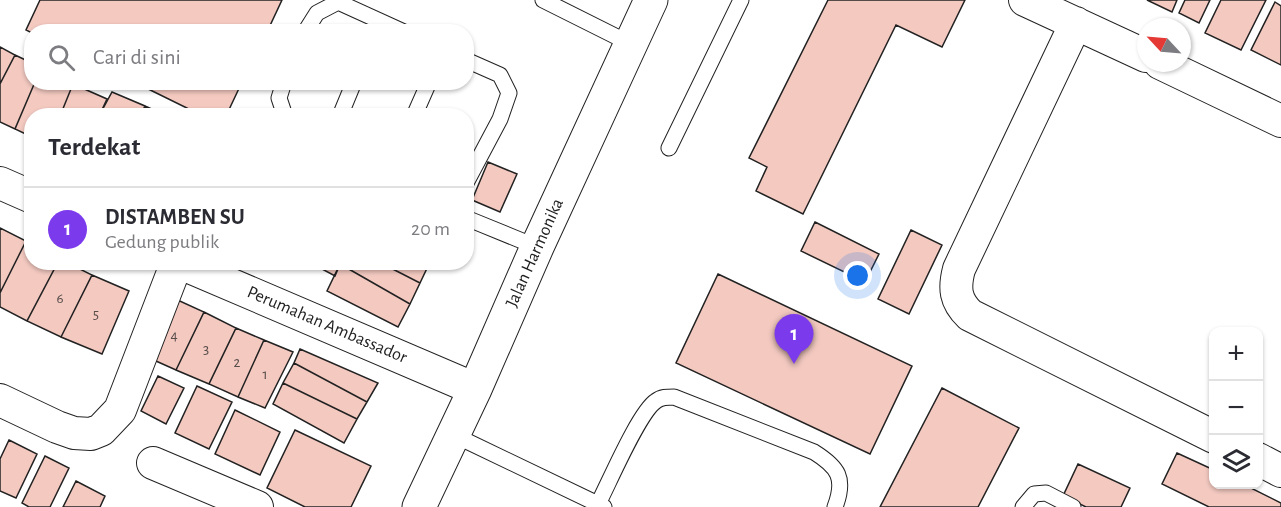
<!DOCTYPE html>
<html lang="id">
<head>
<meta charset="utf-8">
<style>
	:root { --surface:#fff; --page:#f7f7f7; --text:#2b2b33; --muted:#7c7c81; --line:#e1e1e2; --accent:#7c3aed }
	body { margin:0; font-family:"Alegreya Sans",sans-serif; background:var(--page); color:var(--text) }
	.controls { position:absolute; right:18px; bottom:18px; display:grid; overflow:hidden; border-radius:12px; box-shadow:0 2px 4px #0004 }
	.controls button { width:54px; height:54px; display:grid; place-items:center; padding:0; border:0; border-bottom:2px solid var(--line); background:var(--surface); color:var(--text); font:30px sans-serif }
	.compass { position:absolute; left:1137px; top:18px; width:54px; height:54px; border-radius:50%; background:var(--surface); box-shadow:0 2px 4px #0004; rotate:296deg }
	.you { position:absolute; left:858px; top:276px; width:21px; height:21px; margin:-15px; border:4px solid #fff; border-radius:50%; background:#1a73e8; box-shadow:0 0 0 9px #1a73e833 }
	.badge { display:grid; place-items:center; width:39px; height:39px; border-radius:50%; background:var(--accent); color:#fff; font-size:20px; font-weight:700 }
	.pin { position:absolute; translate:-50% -50px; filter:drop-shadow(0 2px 3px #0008) }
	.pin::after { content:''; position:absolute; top:32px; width:21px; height:18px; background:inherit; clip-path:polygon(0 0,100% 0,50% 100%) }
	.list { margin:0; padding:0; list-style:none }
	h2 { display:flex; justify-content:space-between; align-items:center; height:78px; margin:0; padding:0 24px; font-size:26px }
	h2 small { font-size:20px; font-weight:400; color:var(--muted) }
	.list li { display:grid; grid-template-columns:39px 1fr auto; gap:18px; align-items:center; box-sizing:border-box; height:84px; padding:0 24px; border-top:2px solid var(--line) }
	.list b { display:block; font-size:22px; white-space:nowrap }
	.list p { margin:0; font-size:20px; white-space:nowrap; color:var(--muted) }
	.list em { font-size:20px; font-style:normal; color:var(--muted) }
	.icon { flex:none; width:33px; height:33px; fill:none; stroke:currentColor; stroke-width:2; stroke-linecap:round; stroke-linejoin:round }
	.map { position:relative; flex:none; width:1281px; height:507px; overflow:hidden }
	.search { position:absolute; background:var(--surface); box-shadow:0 2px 4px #0004; left:24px; top:24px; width:450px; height:66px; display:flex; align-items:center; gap:15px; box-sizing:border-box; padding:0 21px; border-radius:24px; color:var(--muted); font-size:22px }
	.panel { position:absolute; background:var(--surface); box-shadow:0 2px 4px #0004; left:24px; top:108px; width:450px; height:162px; border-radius:24px }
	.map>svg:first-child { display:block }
</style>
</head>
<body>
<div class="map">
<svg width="1281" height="507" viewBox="0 0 1281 507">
	<rect width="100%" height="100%" fill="#fff"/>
	<path fill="#f3c9c0" stroke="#222" stroke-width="1.5" d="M 40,0 L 282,0 L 267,32 L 32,33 L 26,30 Z
		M 828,0 L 965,0 L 942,47 L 896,25 L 803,214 L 756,191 L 767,167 L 749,158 Z
		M 1147,0 L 1177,0 L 1172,12 Z
		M 1185,0 L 1210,0 L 1199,23 L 1179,13 Z
		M 1221,0 L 1266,0 L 1241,50 L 1205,33 Z
		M 1275,2 L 1281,6 L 1281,65 L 1251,50 Z
		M 0,47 L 15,55 L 0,84 Z
		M 15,55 L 32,63 L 32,82 L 35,82 L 15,129 L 0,122 L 0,84 Z
		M 35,82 L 73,84 L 60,116 L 32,116 L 32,137 L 15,129 Z
		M 134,82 L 242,82 L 226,116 L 203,116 Z
		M 73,84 L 107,99 L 99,116 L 60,116 Z
		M 112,92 L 145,106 L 140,116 L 99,116 Z
		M 145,106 L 167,116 L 140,116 Z
		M 488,162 L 517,174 L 500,212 L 472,200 Z
		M 815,222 L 879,254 L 865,282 L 801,251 Z
		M 0,228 L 26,241 L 0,293 Z
		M 911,230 L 942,245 L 909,314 L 878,299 Z
		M 26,241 L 32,244 L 32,262 L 58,262 L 27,321 L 0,307 L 0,293 Z
		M 58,262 L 66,262 L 92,275 L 61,337 L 27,321 Z
		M 309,262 L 341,262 L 335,276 Z
		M 341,262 L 379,262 L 420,283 L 410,304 L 340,264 Z
		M 379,262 L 425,262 L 429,264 L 420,283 Z
		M 340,264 L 410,304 L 398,327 L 327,291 Z
		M 718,274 L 912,366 L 870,454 L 676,363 Z
		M 92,275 L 129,291 L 102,354 L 61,337 Z
		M 171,297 L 204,312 L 176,370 L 147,357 Z
		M 204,312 L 236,328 L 209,384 L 176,370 Z
		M 236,328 L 264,340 L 238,397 L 209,384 Z
		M 264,340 L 293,352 L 265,408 L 238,397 Z
		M 300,349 L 378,383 L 367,402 L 294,363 Z
		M 294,363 L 367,402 L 357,419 L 283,383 Z
		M 158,376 L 184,388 L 166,424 L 141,411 Z
		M 283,383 L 357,419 L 344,443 L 273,404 Z
		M 197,386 L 232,402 L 209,449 L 175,433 Z
		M 942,388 L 1019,428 L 978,507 L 880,507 Z
		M 235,410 L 280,432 L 260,475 L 215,454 Z
		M 295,430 L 371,466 L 351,507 L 305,507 L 267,488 Z
		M 9,440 L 37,454 L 16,498 L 0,491 L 0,459 Z
		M 1177,453 L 1214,470 L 1214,484 L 1243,484 L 1281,503 L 1281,507 L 1209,507 L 1162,484 Z
		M 45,456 L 69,468 L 50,507 L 29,507 L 22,503 Z
		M 1078,464 L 1130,488 L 1121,507 L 1086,507 L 1063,496 Z
		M 76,481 L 105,496 L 100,507 L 63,507 Z"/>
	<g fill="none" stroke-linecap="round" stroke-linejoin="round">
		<defs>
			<path id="lane" d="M 543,0 L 631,44
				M 305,32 L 317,13 L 338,2 L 404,32
				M 466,60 L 500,75 L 509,93 L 500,119 L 466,183
				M 284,82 L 279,98 L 285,116
				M 340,116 L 354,82
				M 414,116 L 429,82
				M 669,148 L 741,0
				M 466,218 L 537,247
				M 454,435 L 604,507
				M 598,504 C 609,483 639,412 656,401 C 661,397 667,397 674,397 L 814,452 C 838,467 846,478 835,507
				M 1023,507 L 1034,494 L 1046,493 L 1073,507"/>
			<path id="street" d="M 1025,0 L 1146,56
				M 1076,23 L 959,269 C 954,288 955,301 970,315 L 1214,437
				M 1160,63 L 1281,121
				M 0,183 L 32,197
				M 178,262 L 475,389
				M 0,400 L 57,427 L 74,433 L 91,434 L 101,430 L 120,410 L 177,262
				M 1258,459 L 1281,471
				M 153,463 L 257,507"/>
			<path id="secondary" d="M 419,507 L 475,389 L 537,247 L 651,0"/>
		</defs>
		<use href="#lane" stroke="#222" stroke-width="17"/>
		<use href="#street" stroke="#222" stroke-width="34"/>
		<use href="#secondary" stroke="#222" stroke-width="35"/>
		<use href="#lane" stroke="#fff" stroke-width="15"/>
		<use href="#street" stroke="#fff" stroke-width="32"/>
		<use href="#secondary" stroke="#fff" stroke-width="33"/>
	</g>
	<g text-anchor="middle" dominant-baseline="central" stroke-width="4.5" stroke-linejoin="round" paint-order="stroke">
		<g font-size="15" fill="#564c4a">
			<text x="60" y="298">6</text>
			<text x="96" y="314">5</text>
			<text x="174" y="335">4</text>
			<text x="206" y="349">3</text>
			<text x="237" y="362">2</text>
			<text x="265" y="374">1</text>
		</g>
		<g font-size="18" fill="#222" stroke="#fff">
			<text transform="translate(535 253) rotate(-66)">Jalan Harmonika</text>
			<text transform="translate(327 325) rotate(23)">Perumahan Ambassador</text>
		</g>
	</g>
</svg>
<div class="controls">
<button>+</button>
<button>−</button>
<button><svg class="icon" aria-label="layers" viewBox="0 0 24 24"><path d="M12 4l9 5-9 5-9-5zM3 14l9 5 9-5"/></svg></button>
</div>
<svg class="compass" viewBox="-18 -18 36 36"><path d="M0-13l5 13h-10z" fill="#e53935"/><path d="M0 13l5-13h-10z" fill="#7c7c81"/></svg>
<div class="you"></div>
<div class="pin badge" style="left:794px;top:364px">1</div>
<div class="search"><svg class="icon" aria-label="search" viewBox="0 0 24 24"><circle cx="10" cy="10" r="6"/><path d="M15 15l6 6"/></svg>Cari di sini</div>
<section class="panel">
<h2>Terdekat<small></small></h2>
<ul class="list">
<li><span class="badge">1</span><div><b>DISTAMBEN SU</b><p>Gedung publik</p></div><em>20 m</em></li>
</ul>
</section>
</div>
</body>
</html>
